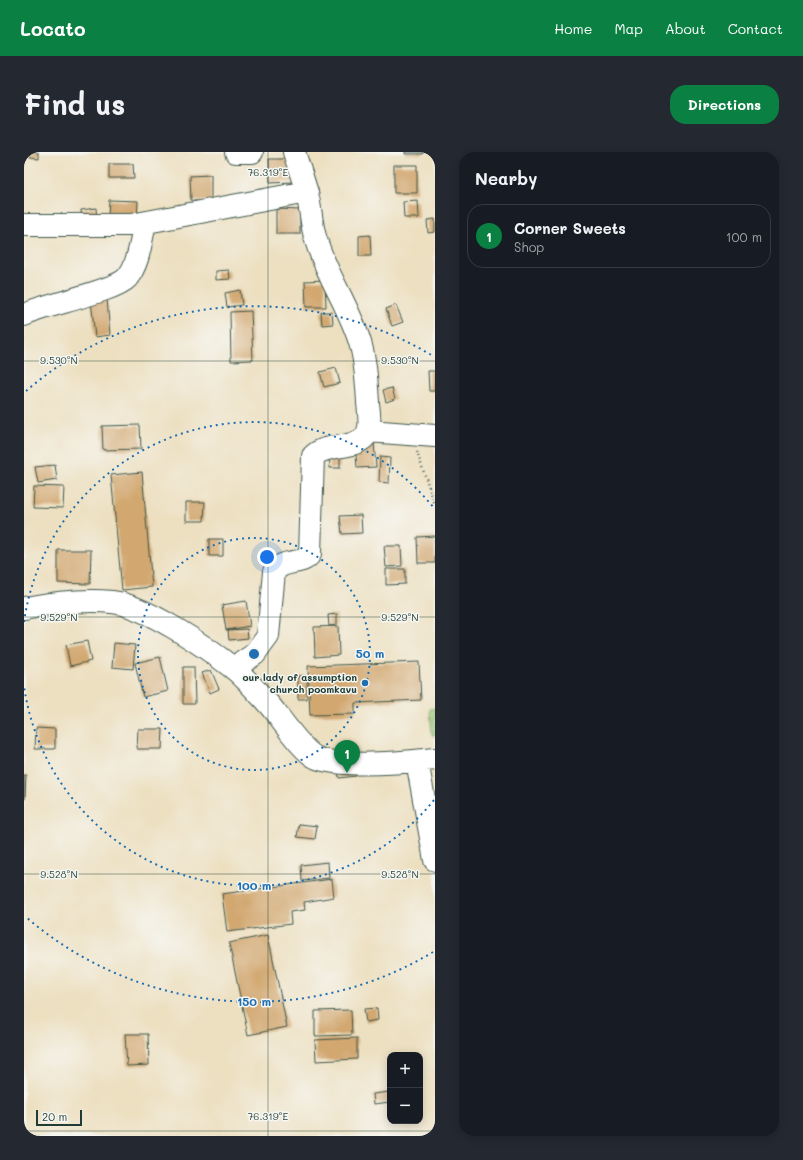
<!DOCTYPE html>
<html lang="en">
<head>
<meta charset="utf-8">
<style>
	:root { --surface:#171b24; --page:#242831; --text:#f1f3f6; --muted:#9ea1a6; --line:#363941; --accent:#0b8043 }
	body { margin:0; font-family:Mali,sans-serif; background:var(--page); color:var(--text) }
	.controls { position:absolute; right:12px; bottom:12px; display:grid; overflow:hidden; border-radius:8px; box-shadow:0 2px 10px #0003 }
	.controls button { width:36px; height:36px; display:grid; place-items:center; padding:0; border:0; border-bottom:1px solid var(--line); background:var(--surface); color:var(--text); font:20px sans-serif }
	.scale { position:absolute; left:12px; bottom:10px; width:46px; box-sizing:border-box; padding-left:4px; border:2px solid #1f3d34; border-top:0; font-size:11px; line-height:14px; white-space:nowrap; color:#1f3d34; -webkit-text-stroke:3px #f6f6f2; paint-order:stroke }
	.you { position:absolute; left:243px; top:405px; width:14px; height:14px; margin:-10px; border:3px solid #fff; border-radius:50%; background:#1a73e8; box-shadow:0 0 0 6px #1a73e833 }
	.badge { display:grid; place-items:center; width:26px; height:26px; border-radius:50%; background:var(--accent); color:#fff; font-size:13px; font-weight:700 }
	.pin { position:absolute; translate:-50% -33px; filter:drop-shadow(0 1px 2px #0008) }
	.pin::after { content:''; position:absolute; top:21px; width:14px; height:12px; background:inherit; clip-path:polygon(0 0,100% 0,50% 100%) }
	.list { margin:0; padding:0; list-style:none }
	h2 { display:flex; justify-content:space-between; align-items:center; height:52px; margin:0; padding:0 16px; font-size:17px }
	h2 small { font-size:13px; font-weight:400; color:var(--muted) }
	.list li { display:grid; grid-template-columns:26px 1fr auto; gap:12px; align-items:center; box-sizing:border-box; height:64px; margin:0 8px 8px; padding:0 8px; border:1px solid var(--line); border-radius:16px }
	.list b { display:block; font-size:15px; white-space:nowrap }
	.list p { margin:0; font-size:13px; white-space:nowrap; color:var(--muted) }
	.list em { font-size:13px; font-style:normal; color:var(--muted) }
	.map { position:relative; flex:none; width:411px; height:984px; overflow:hidden; border-radius:16px }
	header { display:flex; align-items:center; gap:24px; box-sizing:border-box; height:56px; padding:0 20px; background:var(--accent); color:#fff }
	header strong { font-size:19px }
	nav { display:flex; gap:22px; margin-inline-start:auto; font-size:14px }
	.intro { display:flex; align-items:center; justify-content:space-between; box-sizing:border-box; height:96px; padding:0 24px }
	h1 { margin:0; font-size:28px }
	.button { padding:10px 18px; border-radius:16px; background:var(--accent); color:#fff; font-size:14px; font-weight:700 }
	main { display:flex; gap:24px; padding:0 24px }
	aside { flex:1; background:var(--surface); border-radius:16px; box-shadow:0 2px 10px #0003 }
	.map>svg:first-child { display:block }
</style>
</head>
<body>
<header>
<strong>Locato</strong>
<nav><a>Home</a><a>Map</a><a>About</a><a>Contact</a></nav>
</header>
<div class="intro"><h1>Find us</h1><a class="button">Directions</a></div>
<main>
<div class="map">
<svg width="411" height="984" viewBox="0 0 411 984">
	<rect width="100%" height="100%" fill="#f6f6f2"/>
	<filter id="ink" filterUnits="userSpaceOnUse"><feTurbulence type="fractalNoise" baseFrequency=".025" numOctaves="2"/><feDisplacementMap in="SourceGraphic" scale="8" xChannelSelector="R" yChannelSelector="G"/><feConvolveMatrix kernelMatrix="1 2 1 2 8 2 1 2 1" color-interpolation-filters="sRGB"/></filter>
	<filter id="wash" filterUnits="userSpaceOnUse"><feTurbulence type="fractalNoise" baseFrequency=".012" numOctaves="4" result="noise"/><feDisplacementMap in="SourceGraphic" scale="16" xChannelSelector="R" yChannelSelector="G"/><feGaussianBlur stdDeviation="0.9" result="paint"/><feColorMatrix in="noise" values="0 0 0 0 0 0 0 0 0 0 0 0 0 0 0 0 0 1.4 0 .05"/><feComposite in="paint" operator="in"/></filter>
	<g filter="url(#wash)">
		<rect width="100%" height="100%" fill="#ede0c1"/>
		<path fill="#a1d17f" stroke="#60875a" d="M 411,556 L 411,583 L 408,583 L 406,557 Z"/>
		<g id="blocks">
			<path fill="#d2a770" d="M 6,0 L 15,0 L 15,6 L 6,5 Z
				M 381,0 L 399,0 L 399,2 L 381,2 Z
				M 245,7 L 267,7 L 268,30 L 246,31 Z
				M 85,12 L 109,12 L 110,26 L 85,26 Z
				M 370,13 L 393,13 L 393,41 L 370,41 Z
				M 187,23 L 187,49 L 167,49 L 166,24 Z
				M 85,48 L 114,49 L 113,67 L 84,66 Z
				M 394,49 L 395,66 L 380,66 L 379,50 Z
				M 72,56 L 73,69 L 58,70 L 57,58 Z
				M 252,57 L 276,58 L 276,82 L 252,82 Z
				M 411,67 L 411,80 L 404,81 L 403,68 Z
				M 346,83 L 347,104 L 335,104 L 335,84 Z
				M 205,118 L 206,127 L 192,128 L 192,119 Z
				M 301,128 L 302,155 L 282,155 L 281,129 Z
				M 216,138 L 218,153 L 203,155 L 201,141 Z
				M 83,147 L 86,183 L 71,185 L 67,148 Z
				M 372,153 L 379,170 L 368,174 L 362,157 Z
				M 227,159 L 229,208 L 207,209 L 206,160 Z
				M 297,160 L 308,160 L 309,172 L 298,173 Z
				M 312,216 L 316,231 L 300,235 L 296,220 Z
				M 404,219 L 411,219 L 411,239 L 405,239 Z
				M 368,236 L 371,247 L 362,250 L 359,238 Z
				M 116,273 L 117,297 L 79,298 L 78,274 Z
				M 350,291 L 352,315 L 333,316 L 332,303 L 316,305 L 316,316 L 306,316 L 305,301 Z
				M 356,305 L 366,306 L 365,331 L 355,330 Z
				M 31,313 L 33,328 L 14,331 L 11,315 Z
				M 118,320 L 128,435 L 98,438 L 87,323 Z
				M 10,334 L 40,335 L 39,356 L 9,355 Z
				M 162,350 L 181,350 L 180,369 L 162,369 Z
				M 337,363 L 338,381 L 318,382 L 316,364 Z
				M 411,384 L 411,411 L 394,411 L 393,385 Z
				M 185,387 L 199,387 L 199,404 L 185,404 Z
				M 360,394 L 377,394 L 378,414 L 362,415 Z
				M 34,398 L 67,398 L 66,432 L 34,431 Z
				M 362,417 L 381,417 L 381,432 L 362,433 Z
				M 222,449 L 226,474 L 202,478 L 198,453 Z
				M 313,462 L 313,473 L 305,474 L 304,463 Z
				M 314,474 L 315,503 L 291,505 L 290,475 Z
				M 223,477 L 224,486 L 205,488 L 204,478 Z
				M 63,489 L 67,509 L 46,514 L 42,493 Z
				M 90,491 L 111,493 L 109,517 L 88,515 Z
				M 136,505 L 144,539 L 119,545 L 111,511 Z
				M 395,510 L 397,548 L 331,551 L 331,562 L 286,563 L 284,514 Z
				M 159,515 L 170,515 L 171,552 L 159,552 Z
				M 187,518 L 195,537 L 186,541 L 178,521 Z
				M 274,524 L 283,524 L 283,547 L 274,547 Z
				M 12,576 L 31,577 L 31,597 L 11,597 Z
				M 114,577 L 139,577 L 138,597 L 113,597 Z
				M 331,617 L 332,624 L 315,626 L 314,618 Z
				M 0,623 L 2,623 L 1,647 L 0,647 Z
				M 275,672 L 293,674 L 291,687 L 273,685 Z
				M 304,710 L 305,726 L 278,729 L 277,713 Z
				M 308,727 L 310,745 L 280,750 L 281,758 L 266,760 L 267,772 L 203,780 L 198,742 Z
				M 244,783 L 263,875 L 224,883 L 205,791 Z
				M 353,856 L 354,868 L 342,870 L 340,857 Z
				M 327,858 L 328,883 L 291,884 L 291,859 Z
				M 101,882 L 124,882 L 125,913 L 103,914 Z
				M 333,886 L 333,907 L 292,909 L 291,888 Z
				M 365,940 L 366,950 L 350,952 L 349,942 Z"/>
		</g>
	</g>
	<g filter="url(#ink)">
		<use href="#blocks" fill-opacity="0" stroke="#3e5549" stroke-width="1"/>
		<g fill="none" stroke-linecap="round" stroke-linejoin="round">
			<defs>
				<path id="minor" d="M 212,0 L 228,0
					M 0,73 L 107,73 L 283,40
					M 0,163 C 21,153 91,139 103,126 C 115,112 117,88 121,71
					M 344,279 L 411,284
					M 0,456 C 28,451 59,447 88,450 C 121,453 182,495 209,516 C 223,527 235,542 247,555 C 257,567 280,601 293,606 C 319,616 383,610 411,607
					M 210,516 L 231,502 L 244,484 L 250,420 C 258,406 279,414 286,402 L 289,304 C 302,291 326,298 340,286 C 348,279 345,261 344,251 C 343,233 342,212 337,194 C 327,157 303,125 292,88 C 287,73 287,56 283,41 C 279,27 274,13 270,0
					M 393,609 L 411,708"/>
			</defs>
			<use href="#minor" stroke="#3e5549" stroke-width="24"/>
			<path stroke="#3e5549" stroke-width="2.5" stroke-dasharray="1 3" stroke-linecap="butt" d="M 393,300 L 411,353"/>
			<use href="#minor" stroke="#fff" stroke-width="22"/>
		</g>
	</g>
	<path fill="none" stroke="#1f3d34" stroke-width="1" stroke-opacity="0.45" d="M 244,0 L 244,984M 0,209 L 411,209M 0,465 L 411,465M 0,722 L 411,722M 0,979 L 411,979"/>
	<g fill="none" stroke="#1f6fb2" stroke-width="2" stroke-dasharray="2 4">
		<circle cx="230" cy="502" r="116"/>
		<path d="M410 648A232 232 0 0 1 0 534M0 470A232 232 0 0 1 410 356"/>
		<path d="M409 800A348 348 0 0 1 2 765M2 239A348 348 0 0 1 409 204"/>
	</g>
	<circle fill="#1f6fb2" stroke="#f6f6f2" stroke-width="1.5" cx="341" cy="531" r="4"/>
	<g text-anchor="middle" dominant-baseline="central" stroke-width="3" stroke-linejoin="round" paint-order="stroke">
		<g font-size="10" font-weight="bold" fill="#1f3d34" stroke="#f6f6f2" text-anchor="end">
			<text x="333" y="525">our lady of assumption<tspan x="333" dy="12">church poomkavu</tspan></text>
		</g>
	</g>
	<g font-size="10" text-anchor="middle" fill="#1f3d34" stroke="#f6f6f2" stroke-width="3" stroke-linejoin="round" paint-order="stroke">
		<text x="244" y="24">76.319°E</text>
		<text x="35" y="212">9.530°N</text>
		<text x="376" y="212">9.530°N</text>
		<text x="35" y="469">9.529°N</text>
		<text x="376" y="469">9.529°N</text>
		<text x="35" y="726">9.528°N</text>
		<text x="376" y="726">9.528°N</text>
		<text x="244" y="968">76.319°E</text>
	</g>
	<circle cx="230" cy="502" r="6" fill="#1f6fb2" stroke="#f6f6f2" stroke-width="2"/>
	<g font-size="12" text-anchor="middle" font-weight="bold" fill="#1f6fb2" stroke="#f6f6f2" stroke-width="3" stroke-linejoin="round" paint-order="stroke">
		<text x="346" y="506">50 m</text>
		<text x="230" y="738">100 m</text>
		<text x="230" y="854">150 m</text>
	</g>
</svg>
<div class="controls">
<button>+</button>
<button>−</button>
</div>
<div class="scale">20 m</div>
<div class="you"></div>
<div class="pin badge" style="left:323px;top:621px">1</div>
</div>
<aside>
<h2>Nearby<small></small></h2>
<ul class="list">
<li><span class="badge">1</span><div><b>Corner Sweets</b><p>Shop</p></div><em>100 m</em></li>
</ul>
</aside>
</main>
</body>
</html>
